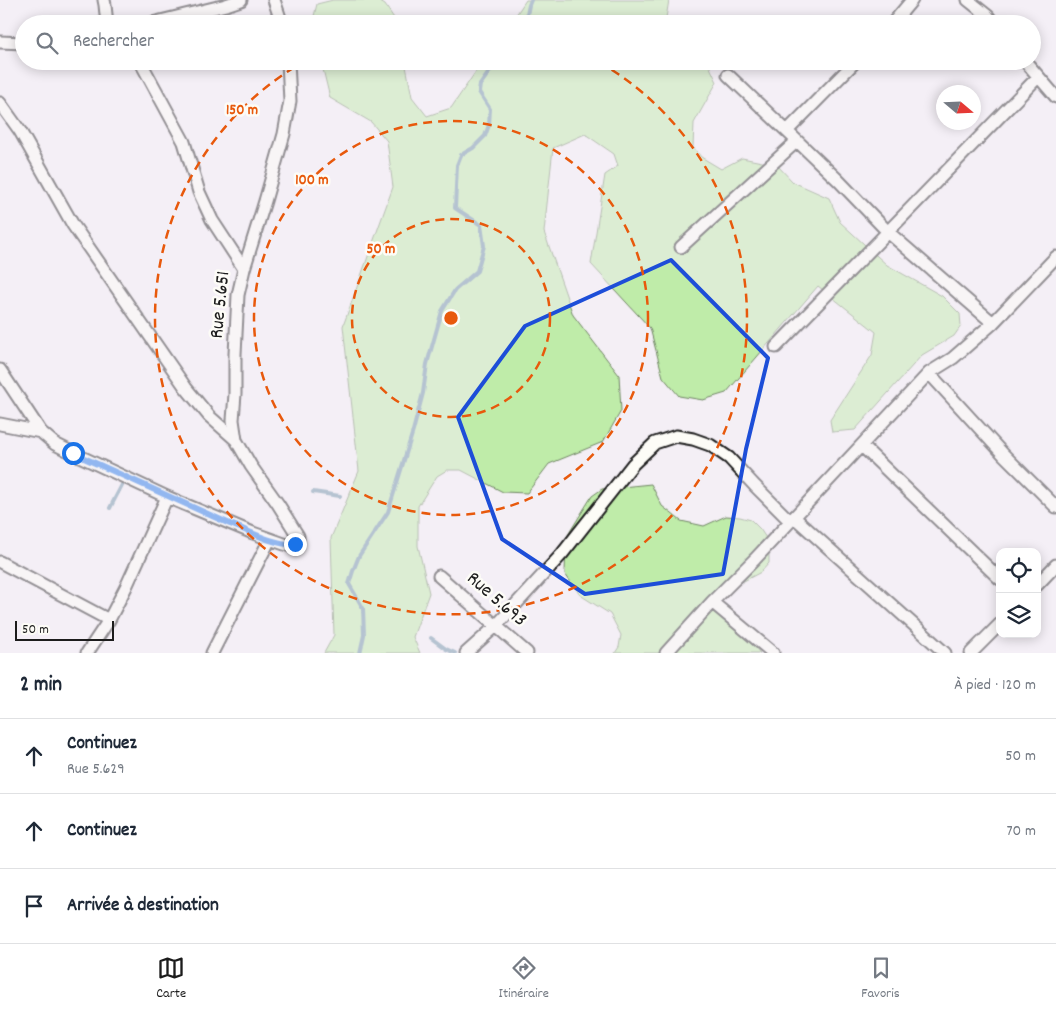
<!DOCTYPE html>
<html lang="fr">
<head>
<meta charset="utf-8">
<style>
	:root { --surface:#fff; --page:#f2f2f3; --text:#1f2937; --muted:#747a83; --line:#e0e1e3; --accent:#1c1c1c }
	body { margin:0; font-family:Dekko,sans-serif; background:var(--page); color:var(--text) }
	.controls { position:absolute; right:15px; bottom:15px; display:grid; overflow:hidden; border-radius:10px; box-shadow:0 2px 12px #0003 }
	.controls button { width:45px; height:45px; display:grid; place-items:center; padding:0; border:0; border-bottom:1px solid var(--line); background:var(--surface); color:var(--text); font:25px sans-serif }
	.compass { position:absolute; left:936px; top:85px; width:45px; height:45px; border-radius:50%; background:var(--surface); box-shadow:0 2px 12px #0003; rotate:109deg }
	.scale { position:absolute; left:15px; bottom:12px; width:99px; box-sizing:border-box; padding-left:5px; border:2px solid #1c1c1c; border-top:0; font-size:14px; line-height:18px; white-space:nowrap; color:#1c1c1c; -webkit-text-stroke:4px #fdfcf7; paint-order:stroke }
	.stop { position:absolute; width:15px; height:15px; margin:-11px; border:4px solid #1a73e8; border-radius:50%; background:#fff }
	.stop.end { background:#1a73e8; border-color:#fff; box-shadow:0 1px 5px #0008 }
	.list { margin:0; padding:0; list-style:none }
	h2 { display:flex; justify-content:space-between; align-items:center; height:65px; margin:0; padding:0 20px; font-size:21px }
	h2 small { font-size:16px; font-weight:400; color:var(--muted) }
	.list li { display:grid; grid-template-columns:32px 1fr auto; gap:15px; align-items:center; box-sizing:border-box; height:75px; padding:0 20px; border-top:1px solid var(--line) }
	.list b { display:block; font-size:19px; white-space:nowrap }
	.list p { margin:0; font-size:16px; white-space:nowrap; color:var(--muted) }
	.list em { font-size:16px; font-style:normal; color:var(--muted) }
	.icon { flex:none; width:28px; height:28px; fill:none; stroke:currentColor; stroke-width:2; stroke-linecap:round; stroke-linejoin:round }
	.map { position:relative; flex:none; width:1056px; height:653px; overflow:hidden }
	.search { position:absolute; background:var(--surface); box-shadow:0 2px 12px #0003; left:15px; right:15px; top:15px; height:55px; display:flex; align-items:center; gap:12px; box-sizing:border-box; padding:0 18px; border-radius:28px; color:var(--muted); font-size:19px }
	.sheet { height:290px; background:var(--surface) }
	nav { display:flex; justify-content:space-around; align-items:center; box-sizing:border-box; height:70px; border-top:1px solid var(--line); background:var(--surface); font-size:14px; color:var(--muted) }
	nav a { display:grid; justify-items:center; gap:2px }
	nav .on { color:var(--accent) }
	.map>svg:first-child { display:block }
</style>
</head>
<body>
<div class="map">
<svg width="1056" height="653" viewBox="0 0 1056 653">
	<rect width="100%" height="100%" fill="#f4eff5"/>
	<filter id="ink" filterUnits="userSpaceOnUse"><feTurbulence type="fractalNoise" baseFrequency=".02" numOctaves="2"/><feDisplacementMap in="SourceGraphic" scale="10" xChannelSelector="R" yChannelSelector="G"/><feConvolveMatrix kernelMatrix="1 2 1 2 8 2 1 2 1" color-interpolation-filters="sRGB"/></filter>
	<g filter="url(#ink)">
		<path fill="#bfeca9" stroke="#6e8462" d="M 333,0 L 377,0 L 385,5 L 398,24 L 312,24 L 317,4 Z
			M 526,0 L 669,0 L 665,24 L 510,24 Z
			M 321,61 L 405,61 L 412,97 L 427,116 L 451,108 L 483,61 L 707,61 L 717,82 L 694,123 L 693,147 L 701,157 L 721,169 L 742,158 L 777,165 L 793,182 L 829,198 L 840,222 L 877,256 L 887,265 L 942,296 L 960,314 L 961,326 L 954,336 L 922,355 L 855,430 L 832,432 L 830,420 L 872,355 L 876,332 L 818,286 L 726,393 L 703,400 L 679,396 L 663,377 L 650,328 L 591,264 L 605,175 L 618,166 L 614,154 L 585,134 L 553,148 L 544,232 L 573,315 L 619,375 L 621,411 L 603,442 L 549,464 L 527,493 L 503,492 L 461,470 L 447,470 L 437,476 L 418,506 L 418,546 L 429,593 L 413,637 L 420,653 L 324,653 L 334,635 L 331,538 L 359,471 L 343,326 L 393,187 L 387,141 L 371,122 L 330,98 Z
			M 651,484 L 662,506 L 681,521 L 704,526 L 726,516 L 740,517 L 751,520 L 760,529 L 766,538 L 769,551 L 769,563 L 761,572 L 740,583 L 716,604 L 760,653 L 615,653 L 619,647 L 621,635 L 610,614 L 580,595 L 565,574 L 566,538 L 592,496 L 602,489 Z"/>
		<g fill="none" stroke-linecap="round" stroke-linejoin="round">
			<path stroke="#698ea4" stroke-width="4" d="M 521,24 L 527,15 L 529,5 L 531,0
				M 313,492 L 340,496
				M 110,508 L 124,481
				M 431,638 L 446,649 L 455,653
				M 360,653 L 364,635 L 363,608 L 349,584 L 353,571 L 359,556 L 388,512 L 413,431 L 423,393 L 427,364 L 442,311 L 455,290 L 477,271 L 484,246 L 481,225 L 455,208 L 457,165 L 461,155 L 473,148 L 485,136 L 489,125 L 490,109 L 479,92 L 480,85 L 497,61"/>
			<defs>
				<path id="minor" d="M 104,0 L 105,5 L 107,24
					M 274,0 L 282,24
					M 968,0 L 988,16 L 994,24
					M 148,24 L 226,5 L 241,0
					M 892,24 L 912,0
					M 0,42 L 24,43
					M 140,61 L 184,142 L 199,192 L 212,220 L 244,269
					M 1025,61 L 1056,97
					M 728,75 L 838,180 L 888,232 L 993,323
					M 0,103 L 20,131 L 73,225 L 186,388 L 209,416 L 236,440
					M 787,131 L 856,61
					M 681,247 L 797,141
					M 776,347 L 1038,77
					M 0,370 L 41,432 L 55,444 L 73,453 L 167,497 L 253,533 L 287,545 L 295,544 L 298,541 L 298,536 L 278,504 L 251,466 L 236,440 L 233,420 L 235,394 L 235,354 L 238,295 L 244,269 L 265,201 L 284,134 L 290,101 L 288,61
					M 929,373 L 1004,455 L 1056,507
					M 0,424 L 41,432
					M 862,446 L 1000,579
					M 794,517 L 945,653
					M 0,562 L 109,620
					M 439,576 L 527,653
					M 1037,585 L 1056,565
					M 712,602 L 773,653
					M 87,653 L 109,620 L 126,587 L 167,497
					M 212,653 L 270,539
					M 466,653 L 496,626 L 562,554 L 633,464 L 655,443 L 676,436 L 693,439 L 710,445 L 729,458 L 755,486 L 790,521
					M 666,653 L 712,602 L 755,559 L 929,373 L 953,358 L 993,323 L 1056,257
					M 971,653 L 1000,624"/>
			</defs>
			<use href="#minor" stroke="#1c1c1c" stroke-width="15"/>
			<use href="#minor" stroke="#fdfcf7" stroke-width="11"/>
		</g>
	</g>
	<g fill="none" stroke-linecap="round" stroke-linejoin="round" filter="url(#ink)">
		<path stroke="#1a73e8" stroke-width="6" d="M 73,453 C 126,477 178,501 230,524 C 249,531 276,546 295,544"/>
	</g>
	<path d="M0 0H1056V653H0ZM 671,260 L 768,358 L 746,449 L 723,574 L 585,594 L 502,539 L 458,417 L 525,326 Z" fill="#f4eff5" fill-opacity=".55" fill-rule="evenodd"/>
	<path fill="none" stroke="#1d4ed8" stroke-width="4" stroke-linejoin="round" d="M 671,260 L 768,358 L 746,449 L 723,574 L 585,594 L 502,539 L 458,417 L 525,326 Z"/>
	<g fill="none" stroke="#e8590c" stroke-width="2.5" stroke-dasharray="9 6">
		<circle cx="451" cy="318" r="99"/>
		<circle cx="451" cy="318" r="197"/>
		<path d="M420 24A296 296 0 0 1 482 24M599 62A296 296 0 1 1 303 62"/>
	</g>
	<g text-anchor="middle" dominant-baseline="central" stroke-width="5" stroke-linejoin="round" paint-order="stroke">
		<g font-size="20" fill="#1c1c1c" stroke="#fdfcf7">
			<text transform="translate(221 305) rotate(-84)">Rue 5.651</text>
			<text transform="translate(496 600) rotate(41)">Rue 5.693</text>
		</g>
	</g>
	<circle cx="451" cy="318" r="8" fill="#e8590c" stroke="#fdfcf7" stroke-width="2.5"/>
	<g font-size="15" text-anchor="middle" font-weight="bold" fill="#e8590c" stroke="#fdfcf7" stroke-width="5" stroke-linejoin="round" paint-order="stroke">
		<text x="242" y="114">150 m</text>
		<text x="312" y="184">100 m</text>
		<text x="381" y="253">50 m</text>
	</g>
</svg>
<div class="controls">
<button><svg class="icon" aria-label="locate" viewBox="0 0 24 24"><circle cx="12" cy="12" r="6"/><path d="M12 2v4M12 18v4M2 12h4M18 12h4"/></svg></button>
<button><svg class="icon" aria-label="layers" viewBox="0 0 24 24"><path d="M12 4l9 5-9 5-9-5zM3 14l9 5 9-5"/></svg></button>
</div>
<svg class="compass" viewBox="-18 -18 36 36"><path d="M0-13l5 13h-10z" fill="#e53935"/><path d="M0 13l5-13h-10z" fill="#747a83"/></svg>
<div class="scale">50 m</div>
<div class="stop" style="left:73px;top:453px"></div>
<div class="stop end" style="left:295px;top:544px"></div>
<div class="search"><svg class="icon" aria-label="search" viewBox="0 0 24 24"><circle cx="10" cy="10" r="6"/><path d="M15 15l6 6"/></svg>Rechercher</div>
</div>
<section class="sheet">
<h2>2 min<small>À pied · 120 m</small></h2>
<ul class="list">
<li><svg class="icon" aria-label="ahead" viewBox="0 0 24 24"><path d="M12 20V5M6 11l6-6 6 6"/></svg><div><b>Continuez</b><p>Rue 5.629</p></div><em>50 m</em></li>
<li><svg class="icon" aria-label="ahead" viewBox="0 0 24 24"><path d="M12 20V5M6 11l6-6 6 6"/></svg><div><b>Continuez</b></div><em>70 m</em></li>
<li><svg class="icon" aria-label="arrive" viewBox="0 0 24 24"><path d="M6 21V4h12l-3 4 3 4H6"/></svg><div><b>Arrivée à destination</b></div></li>
</ul>
</section>
<nav>
<a class="on"><svg class="icon" aria-label="map" viewBox="0 0 24 24"><path d="M3 6l6-2 6 2 6-2v14l-6 2-6-2-6 2zM9 4v14M15 6v14"/></svg>Carte</a>
<a><svg class="icon" aria-label="directions" viewBox="0 0 24 24"><path d="M12 3l9 9-9 9-9-9zM9 14v-3h6M13 9l2 2-2 2"/></svg>Itinéraire</a>
<a><svg class="icon" aria-label="saved" viewBox="0 0 24 24"><path d="M7 4h10v16l-5-4-5 4z"/></svg>Favoris</a>
</nav>
</body>
</html>
